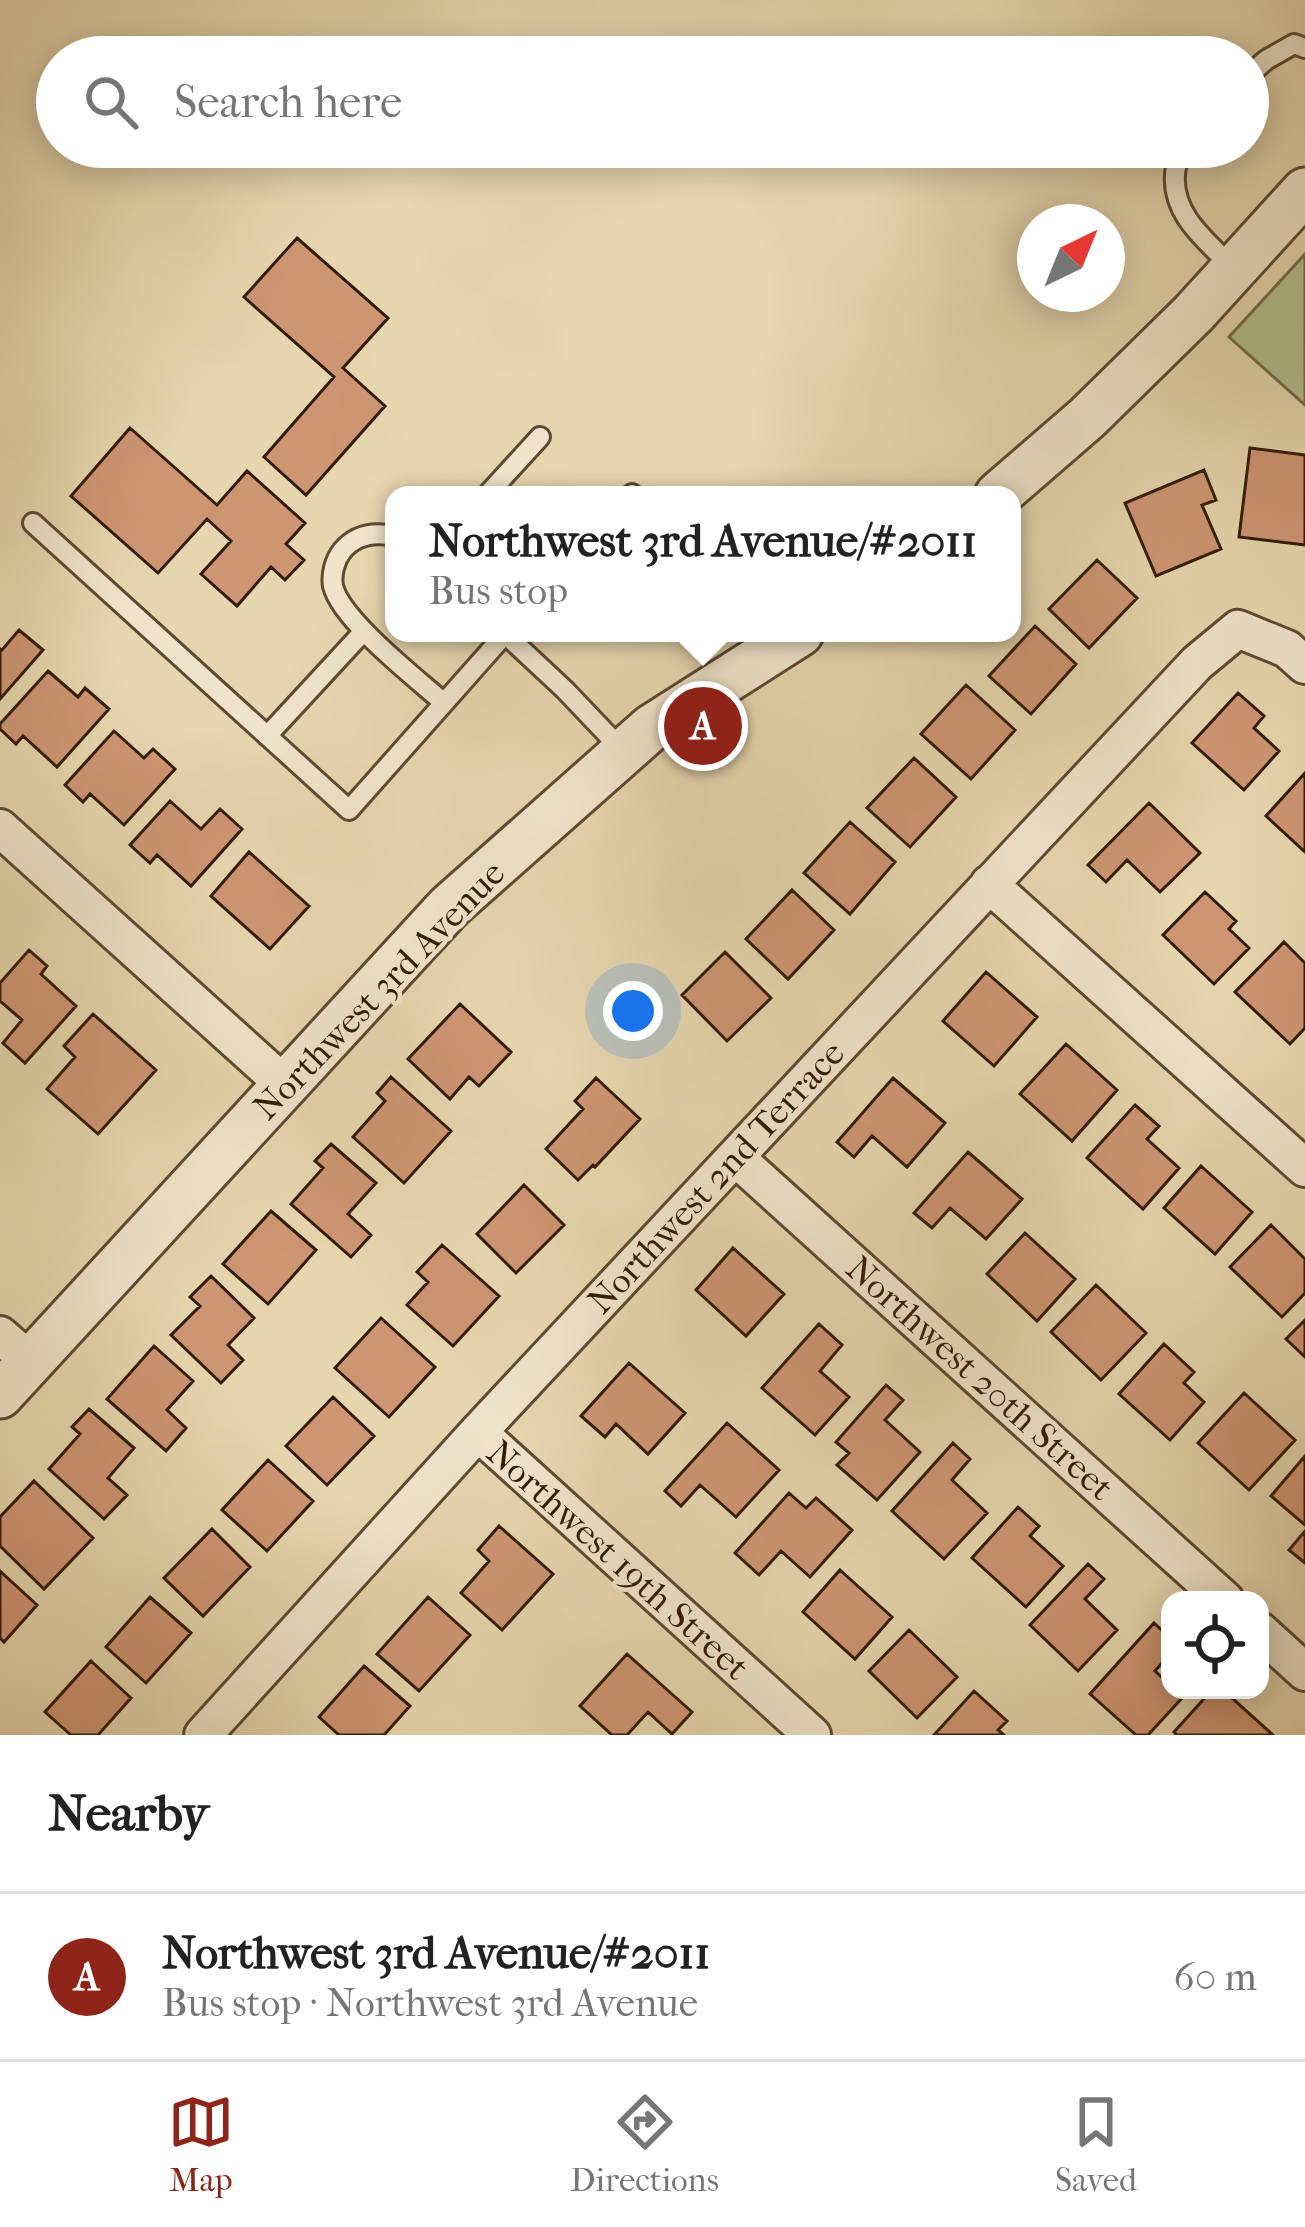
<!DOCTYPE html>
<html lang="en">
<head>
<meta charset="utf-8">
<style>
	:root { --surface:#fff; --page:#f6f6f6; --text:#222; --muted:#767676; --line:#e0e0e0; --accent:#8f2418 }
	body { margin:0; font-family:"IM FELL French Canon",serif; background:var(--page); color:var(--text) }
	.controls { position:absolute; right:36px; bottom:36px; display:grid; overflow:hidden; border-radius:24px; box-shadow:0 6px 30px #0003 }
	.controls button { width:108px; height:108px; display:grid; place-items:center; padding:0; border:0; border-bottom:3px solid var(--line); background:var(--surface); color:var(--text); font:60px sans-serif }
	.compass { position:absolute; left:1017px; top:204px; width:108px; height:108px; border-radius:50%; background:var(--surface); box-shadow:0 6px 30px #0003; rotate:43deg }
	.you { position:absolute; left:633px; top:1011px; width:42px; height:42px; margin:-30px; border:9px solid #fff; border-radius:50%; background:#1a73e8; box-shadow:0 0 0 18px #1a73e833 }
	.badge { display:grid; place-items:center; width:78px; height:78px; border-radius:50%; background:var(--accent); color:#fff; font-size:39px; font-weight:700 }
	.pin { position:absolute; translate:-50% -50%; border:6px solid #fff; box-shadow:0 3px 12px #0006 }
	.popup { position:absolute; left:385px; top:486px; width:636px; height:156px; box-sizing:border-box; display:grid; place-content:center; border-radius:24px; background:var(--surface); filter:drop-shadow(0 3px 9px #0005); font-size:39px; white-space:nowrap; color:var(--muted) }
	.popup b { font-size:45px; color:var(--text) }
	.popup::after { content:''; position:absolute; left:50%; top:100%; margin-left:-24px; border:24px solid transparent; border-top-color:var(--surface) }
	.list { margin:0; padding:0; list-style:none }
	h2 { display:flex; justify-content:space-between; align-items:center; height:156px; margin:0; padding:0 48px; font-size:51px }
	h2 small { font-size:39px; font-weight:400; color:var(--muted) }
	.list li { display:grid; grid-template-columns:78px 1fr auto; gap:36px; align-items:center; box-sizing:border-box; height:168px; padding:0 48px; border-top:3px solid var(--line) }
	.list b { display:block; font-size:45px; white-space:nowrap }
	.list p { margin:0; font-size:39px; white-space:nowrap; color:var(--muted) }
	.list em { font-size:39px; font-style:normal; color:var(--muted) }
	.icon { flex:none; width:66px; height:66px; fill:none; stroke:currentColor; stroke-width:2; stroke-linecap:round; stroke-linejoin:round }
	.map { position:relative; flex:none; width:1305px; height:1735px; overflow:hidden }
	.search { position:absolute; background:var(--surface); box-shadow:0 6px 30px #0003; left:36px; right:36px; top:36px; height:132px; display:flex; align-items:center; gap:30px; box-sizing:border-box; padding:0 42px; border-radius:66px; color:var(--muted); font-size:45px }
	.sheet { height:324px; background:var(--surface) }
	nav { display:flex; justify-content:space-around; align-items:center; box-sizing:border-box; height:168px; border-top:3px solid var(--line); background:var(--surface); font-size:33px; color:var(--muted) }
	nav a { display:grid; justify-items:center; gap:6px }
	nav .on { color:var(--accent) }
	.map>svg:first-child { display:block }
</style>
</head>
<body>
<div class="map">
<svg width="1305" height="1735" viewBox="0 0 1305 1735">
	<rect width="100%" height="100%" fill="#e6d6ae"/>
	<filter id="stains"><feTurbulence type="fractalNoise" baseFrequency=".00167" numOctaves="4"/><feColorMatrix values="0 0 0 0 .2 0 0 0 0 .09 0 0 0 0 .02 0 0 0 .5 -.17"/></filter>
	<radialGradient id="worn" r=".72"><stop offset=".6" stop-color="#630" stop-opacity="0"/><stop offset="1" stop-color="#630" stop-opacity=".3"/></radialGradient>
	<path fill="#b2be8d" stroke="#726d4a" stroke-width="3" d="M 1305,254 L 1305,405 L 1229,337 Z"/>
	<path fill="#ce9573" stroke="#311c08" stroke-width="3" d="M 297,238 L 388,318 L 343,368 L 385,406 L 306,495 L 264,457 L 334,377 L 244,297 Z
		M 130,428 L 217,505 L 247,471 L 305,523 L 286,544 L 304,560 L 285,580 L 271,567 L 237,606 L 201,574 L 231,541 L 207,519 L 158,573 L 71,496 Z
		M 1250,448 L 1305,455 L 1305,545 L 1239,537 Z
		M 1204,470 L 1216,500 L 1202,505 L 1221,549 L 1156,576 L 1125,503 Z
		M 1097,560 L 1137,598 L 1089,648 L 1049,609 Z
		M 1035,626 L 1076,664 L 1031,714 L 989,676 Z
		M 19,630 L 43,650 L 0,699 L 0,649 L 2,650 Z
		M 48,671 L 78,697 L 85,688 L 109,709 L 57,767 L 23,736 L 16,744 L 0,729 L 0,724 Z
		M 966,685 L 1015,730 L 971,779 L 921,734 Z
		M 1238,693 L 1264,716 L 1254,728 L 1279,751 L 1244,790 L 1192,743 Z
		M 114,731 L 144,758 L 153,749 L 175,769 L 124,825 L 90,794 L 83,802 L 65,785 Z
		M 914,758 L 956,797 L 910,847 L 867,808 Z
		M 1305,773 L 1305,852 L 1266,816 Z
		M 170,801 L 201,829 L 220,809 L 242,829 L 191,886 L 157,855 L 150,863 L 130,845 Z
		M 1149,803 L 1200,853 L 1160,892 L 1127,860 L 1106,882 L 1088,865 Z
		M 850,822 L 895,862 L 850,914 L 804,873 Z
		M 249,852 L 309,906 L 270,949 L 211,896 Z
		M 792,890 L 834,930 L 788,979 L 746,939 Z
		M 1205,892 L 1236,921 L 1229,929 L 1249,948 L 1214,984 L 1163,935 Z
		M 1284,942 L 1305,963 L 1305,1028 L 1290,1044 L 1235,992 Z
		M 29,950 L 47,966 L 41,974 L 76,1006 L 25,1063 L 3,1043 L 22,1020 L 0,1001 L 0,983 Z
		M 725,952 L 771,998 L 727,1041 L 682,995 Z
		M 986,972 L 1037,1017 L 994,1066 L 943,1021 Z
		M 460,1004 L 511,1052 L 479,1086 L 469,1077 L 450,1099 L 408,1059 Z
		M 93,1014 L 156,1070 L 98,1134 L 47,1089 L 75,1057 L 64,1046 Z
		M 1066,1044 L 1117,1090 L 1072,1141 L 1020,1094 Z
		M 391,1077 L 451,1131 L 404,1183 L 353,1137 L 385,1101 L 377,1093 Z
		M 596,1078 L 640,1119 L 595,1167 L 593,1165 L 578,1180 L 546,1149 L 583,1109 L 575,1101 Z
		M 893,1078 L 945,1123 L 907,1167 L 872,1136 L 854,1157 L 837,1142 Z
		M 1135,1105 L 1159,1126 L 1147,1139 L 1179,1168 L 1143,1209 L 1087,1158 Z
		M 331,1144 L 376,1183 L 348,1214 L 371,1235 L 351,1257 L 291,1204 L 323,1168 L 315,1161 Z
		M 968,1152 L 1022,1199 L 986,1239 L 950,1208 L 932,1228 L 914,1213 Z
		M 1201,1166 L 1252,1212 L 1215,1254 L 1164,1208 Z
		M 524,1185 L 564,1225 L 516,1273 L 477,1234 Z
		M 271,1211 L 316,1250 L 268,1304 L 223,1264 Z
		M 1271,1225 L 1305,1259 L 1305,1293 L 1282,1317 L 1230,1267 Z
		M 1025,1233 L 1075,1279 L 1037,1321 L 987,1274 Z
		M 442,1245 L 499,1296 L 453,1346 L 407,1305 L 428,1282 L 417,1272 Z
		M 733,1248 L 784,1294 L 746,1336 L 696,1290 Z
		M 211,1276 L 254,1318 L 228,1345 L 243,1360 L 221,1383 L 171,1335 L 200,1306 L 190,1297 Z
		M 1096,1285 L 1146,1333 L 1101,1380 L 1051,1332 Z
		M 381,1318 L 435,1367 L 389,1417 L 335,1368 Z
		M 1305,1320 L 1305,1357 L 1286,1339 Z
		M 819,1324 L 842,1345 L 820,1371 L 849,1397 L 815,1435 L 762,1388 Z
		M 1164,1344 L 1194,1372 L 1184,1383 L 1204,1402 L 1170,1440 L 1119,1394 Z
		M 154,1346 L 193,1381 L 167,1410 L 186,1428 L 166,1451 L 107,1399 Z
		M 629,1363 L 685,1413 L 648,1454 L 616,1424 L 605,1437 L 581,1416 Z
		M 886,1385 L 903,1400 L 885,1420 L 920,1452 L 877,1500 L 837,1465 L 849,1453 L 836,1442 Z
		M 1244,1393 L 1295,1440 L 1249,1490 L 1198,1443 Z
		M 333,1397 L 374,1436 L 327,1485 L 286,1446 Z
		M 89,1409 L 134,1448 L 108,1478 L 127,1495 L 104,1519 L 49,1469 L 80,1434 L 72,1427 Z
		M 727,1423 L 779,1470 L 736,1517 L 700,1485 L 681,1506 L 665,1491 Z
		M 953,1443 L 970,1459 L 952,1480 L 987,1513 L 944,1559 L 892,1511 Z
		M 1305,1456 L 1305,1525 L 1271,1496 Z
		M 268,1460 L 313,1501 L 267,1551 L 222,1510 Z
		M 34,1481 L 93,1538 L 44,1589 L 0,1546 L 0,1517 Z
		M 789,1493 L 806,1508 L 816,1498 L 852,1530 L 810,1577 L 781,1551 L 759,1575 L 735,1553 Z
		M 1018,1507 L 1039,1526 L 1030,1536 L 1063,1566 L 1026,1607 L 972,1558 Z
		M 499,1526 L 553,1574 L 502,1630 L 461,1593 L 489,1561 L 478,1550 Z
		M 212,1529 L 250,1567 L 203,1616 L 164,1578 Z
		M 1305,1531 L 1305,1563 L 1289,1550 Z
		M 1088,1564 L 1104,1579 L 1085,1599 L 1117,1630 L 1078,1671 L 1030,1625 Z
		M 840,1570 L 892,1617 L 855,1659 L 803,1612 Z
		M 0,1571 L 37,1605 L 4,1642 L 0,1638 Z
		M 150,1597 L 191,1633 L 146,1683 L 106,1647 Z
		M 428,1597 L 470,1635 L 419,1691 L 377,1654 Z
		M 1154,1623 L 1170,1638 L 1170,1654 L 1155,1671 L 1170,1685 L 1170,1690 L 1176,1690 L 1183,1697 L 1148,1735 L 1136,1735 L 1090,1694 Z
		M 909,1630 L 957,1677 L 917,1718 L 869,1671 Z
		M 627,1654 L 692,1712 L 672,1734 L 648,1712 L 627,1735 L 612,1735 L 580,1706 Z
		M 91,1661 L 131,1698 L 98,1735 L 71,1735 L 45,1712 Z
		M 364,1666 L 410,1706 L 384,1735 L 339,1735 L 319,1717 Z
		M 1212,1690 L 1223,1690 L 1273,1735 L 1177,1735 L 1174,1732 Z
		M 974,1691 L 1007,1721 L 998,1730 L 1004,1735 L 934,1735 Z"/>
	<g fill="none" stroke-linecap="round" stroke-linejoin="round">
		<defs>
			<path id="service" d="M 1248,76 L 1266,60 L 1294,44 L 1305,48
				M 1183,147 C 1180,155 1175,166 1175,175 C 1172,216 1208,242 1234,269
				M 487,495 L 540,437
				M 631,495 L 632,494
				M 33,523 L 349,810 L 444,703
				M 394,536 C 375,532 356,534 342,551 C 335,560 331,574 333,586 C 341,620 416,678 444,703 L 506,633
				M 504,633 L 565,690 L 624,752
				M 267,736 L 364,631"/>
			<path id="minor" d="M 0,828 L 284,1084
				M 989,884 L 1305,1168
				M 735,1157 L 1225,1600
				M 0,1335 L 31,1362
				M 478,1432 L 812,1735
				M 1260,1631 L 1305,1672
				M 203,1735 L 478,1432 L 1197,663 L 1238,629 L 1287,649 L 1305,665"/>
			<path id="tertiary" d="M 998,495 L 1087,418 L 1193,314 L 1305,191
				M 0,1395 L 449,907 L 651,728 L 800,633"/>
		</defs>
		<use href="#service" stroke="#5e4a32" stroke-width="24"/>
		<use href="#minor" stroke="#5e4a32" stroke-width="42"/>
		<use href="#tertiary" stroke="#5e4a32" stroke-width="51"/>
		<use href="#service" stroke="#efe4ca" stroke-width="18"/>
		<use href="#minor" stroke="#efe4ca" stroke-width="36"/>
		<use href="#tertiary" stroke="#efe4ca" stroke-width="45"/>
	</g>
	<g text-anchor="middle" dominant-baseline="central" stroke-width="9" stroke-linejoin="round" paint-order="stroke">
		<g font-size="36" fill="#311c08" stroke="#efe4ca">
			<text transform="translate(379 990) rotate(-46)">Northwest 3rd Avenue</text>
			<text transform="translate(716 1177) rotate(-47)">Northwest 2nd Terrace</text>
			<text transform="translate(980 1378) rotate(42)">Northwest 20th Street</text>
			<text transform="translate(618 1560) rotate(42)">Northwest 19th Street</text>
		</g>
	</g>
	<rect width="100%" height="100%" filter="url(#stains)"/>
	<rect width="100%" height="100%" fill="url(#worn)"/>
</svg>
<div class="controls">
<button><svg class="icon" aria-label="locate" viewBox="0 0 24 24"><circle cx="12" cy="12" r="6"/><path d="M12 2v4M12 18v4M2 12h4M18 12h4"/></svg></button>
</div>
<svg class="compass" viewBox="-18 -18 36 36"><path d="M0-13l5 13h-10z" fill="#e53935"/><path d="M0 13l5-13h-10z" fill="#767676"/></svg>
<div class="you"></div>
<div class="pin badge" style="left:703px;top:726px">A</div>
<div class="popup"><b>Northwest 3rd Avenue/#2011</b>Bus stop</div>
<div class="search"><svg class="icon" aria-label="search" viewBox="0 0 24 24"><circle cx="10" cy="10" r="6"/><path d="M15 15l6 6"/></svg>Search here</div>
</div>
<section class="sheet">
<h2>Nearby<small></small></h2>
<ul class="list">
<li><span class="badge">A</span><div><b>Northwest 3rd Avenue/#2011</b><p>Bus stop · Northwest 3rd Avenue</p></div><em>60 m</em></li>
</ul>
</section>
<nav>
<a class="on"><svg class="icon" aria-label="map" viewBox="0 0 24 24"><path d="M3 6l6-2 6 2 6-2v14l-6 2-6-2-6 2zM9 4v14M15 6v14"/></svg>Map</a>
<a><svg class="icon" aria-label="directions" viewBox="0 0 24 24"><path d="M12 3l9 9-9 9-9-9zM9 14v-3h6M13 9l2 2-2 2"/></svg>Directions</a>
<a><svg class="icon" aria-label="saved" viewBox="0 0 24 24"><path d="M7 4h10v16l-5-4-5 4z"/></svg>Saved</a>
</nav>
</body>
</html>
